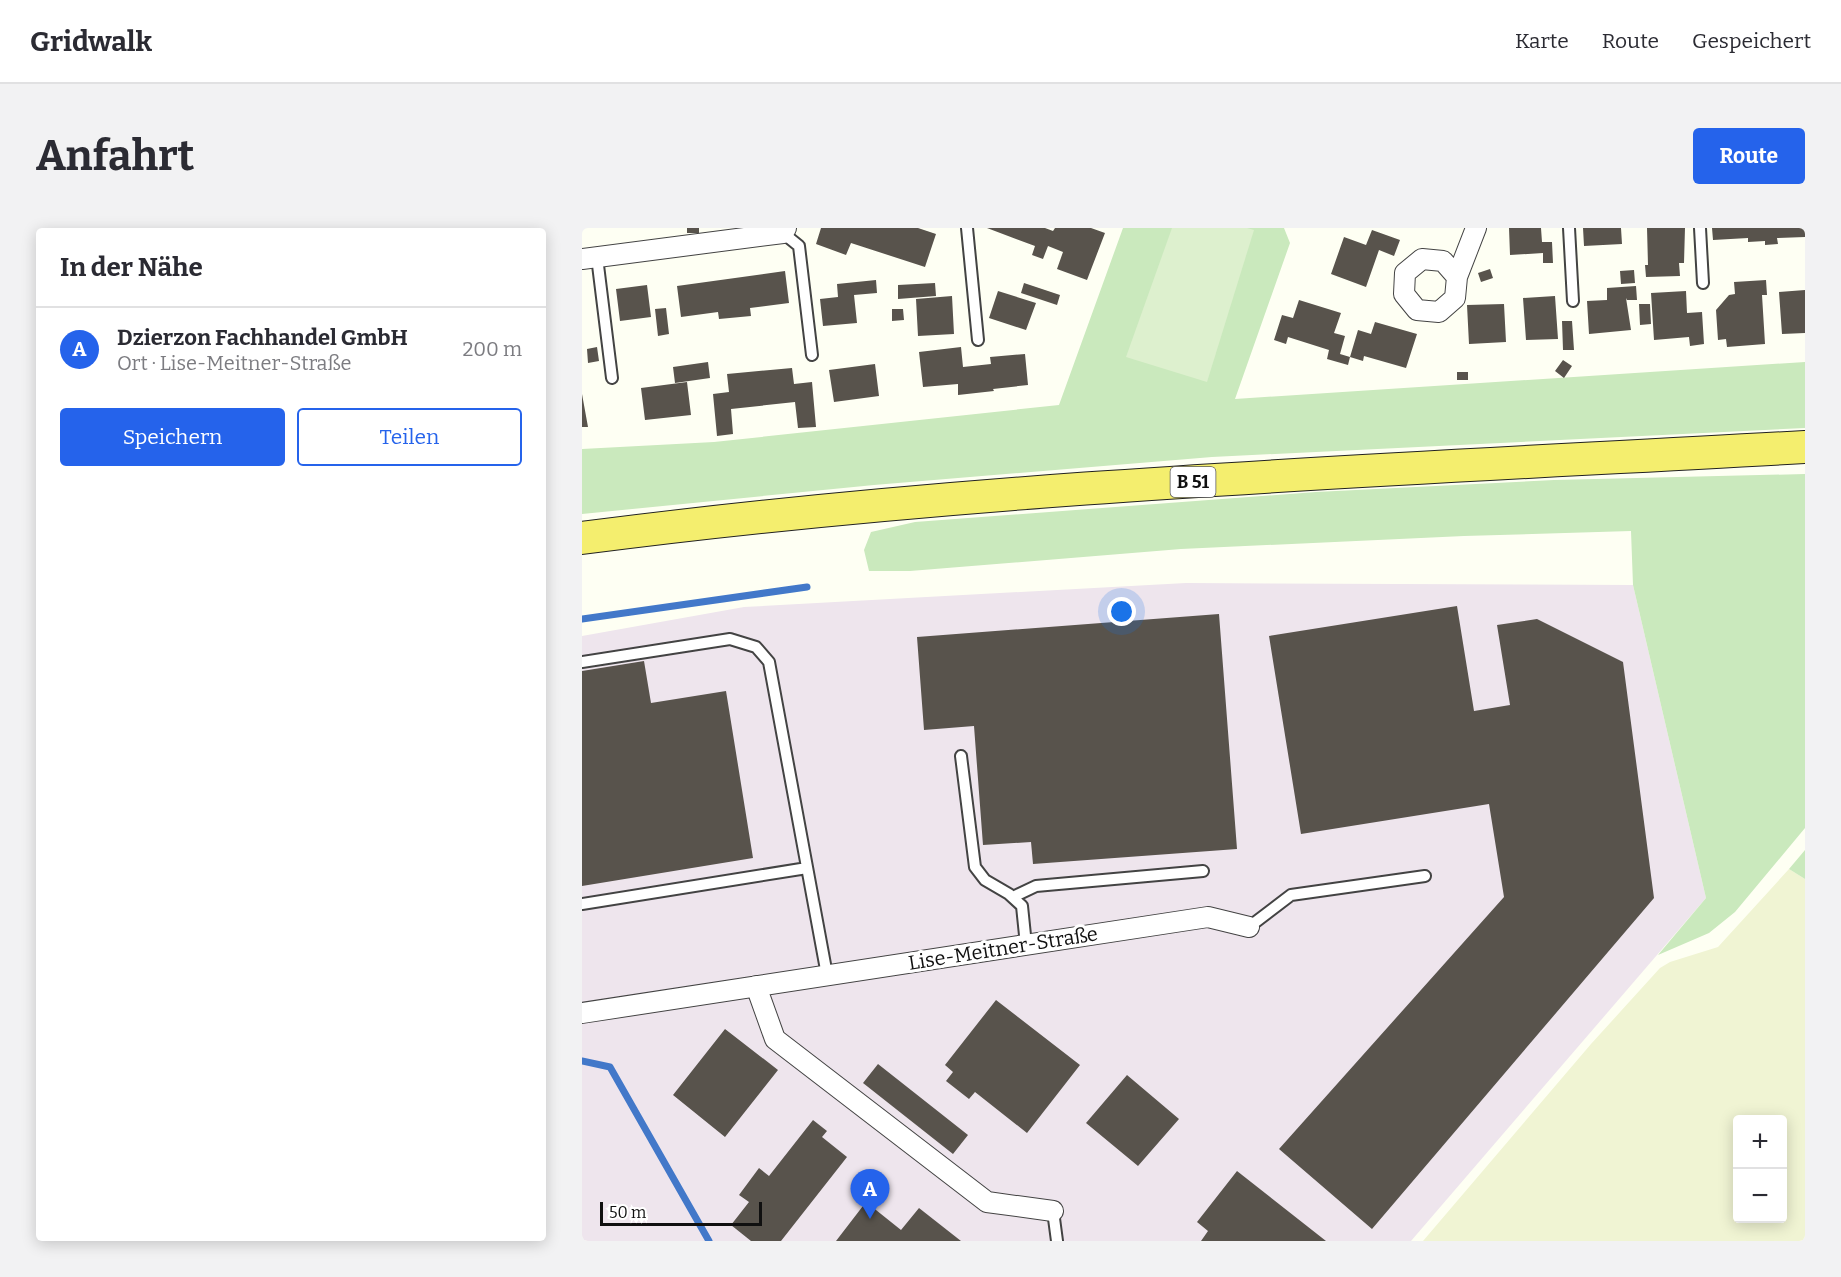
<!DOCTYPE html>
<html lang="de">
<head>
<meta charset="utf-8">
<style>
	:root { --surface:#fff; --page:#f2f2f3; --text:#2b2b33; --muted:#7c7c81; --line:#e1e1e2; --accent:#2563eb }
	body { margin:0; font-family:Bitter,serif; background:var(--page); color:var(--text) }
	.controls { position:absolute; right:18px; bottom:18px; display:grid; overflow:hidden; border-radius:6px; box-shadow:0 3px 15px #0003 }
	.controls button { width:54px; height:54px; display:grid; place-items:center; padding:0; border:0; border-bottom:2px solid var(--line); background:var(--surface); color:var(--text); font:30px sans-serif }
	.scale { position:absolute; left:18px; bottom:15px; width:162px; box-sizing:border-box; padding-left:6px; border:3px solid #101010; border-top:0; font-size:16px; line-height:21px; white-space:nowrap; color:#101010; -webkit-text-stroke:4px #fff; paint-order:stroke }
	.you { position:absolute; left:540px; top:384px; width:21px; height:21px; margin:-15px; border:4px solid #fff; border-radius:50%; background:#1a73e8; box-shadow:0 0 0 9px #1a73e833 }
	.badge { display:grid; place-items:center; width:39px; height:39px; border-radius:50%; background:var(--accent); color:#fff; font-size:20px; font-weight:700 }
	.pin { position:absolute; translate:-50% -50px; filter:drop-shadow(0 2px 3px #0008) }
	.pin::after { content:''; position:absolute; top:32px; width:21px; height:18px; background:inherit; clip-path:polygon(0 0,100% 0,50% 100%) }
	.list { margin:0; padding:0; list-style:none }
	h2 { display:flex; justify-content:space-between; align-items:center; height:78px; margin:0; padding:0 24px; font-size:26px }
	h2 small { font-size:20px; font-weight:400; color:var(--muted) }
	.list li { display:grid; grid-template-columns:39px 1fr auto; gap:18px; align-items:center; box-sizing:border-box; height:84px; padding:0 24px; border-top:2px solid var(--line) }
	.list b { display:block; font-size:22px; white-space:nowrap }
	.list p { margin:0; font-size:20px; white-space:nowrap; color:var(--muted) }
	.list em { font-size:20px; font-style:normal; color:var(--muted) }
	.actions { display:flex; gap:12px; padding:18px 24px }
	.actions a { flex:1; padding:14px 0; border:2px solid var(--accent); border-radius:6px; text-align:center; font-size:21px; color:var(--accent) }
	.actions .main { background:var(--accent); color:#fff }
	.map { position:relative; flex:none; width:1223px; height:1013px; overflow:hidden; border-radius:6px }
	header { display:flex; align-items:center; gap:36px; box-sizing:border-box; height:84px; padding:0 30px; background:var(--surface); border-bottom:2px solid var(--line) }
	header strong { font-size:28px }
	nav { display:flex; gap:33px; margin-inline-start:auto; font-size:21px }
	.intro { display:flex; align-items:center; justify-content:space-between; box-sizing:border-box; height:144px; padding:0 36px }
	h1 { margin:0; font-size:42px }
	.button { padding:15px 27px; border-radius:6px; background:var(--accent); color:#fff; font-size:21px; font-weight:700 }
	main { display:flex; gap:36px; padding:0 36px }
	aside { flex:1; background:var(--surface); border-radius:6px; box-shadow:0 3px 15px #0003 }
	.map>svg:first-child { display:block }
</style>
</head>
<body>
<header>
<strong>Gridwalk</strong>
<nav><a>Karte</a><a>Route</a><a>Gespeichert</a></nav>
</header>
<div class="intro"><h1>Anfahrt</h1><a class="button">Route</a></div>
<main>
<aside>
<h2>In der Nähe<small></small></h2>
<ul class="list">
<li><span class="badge">A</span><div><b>Dzierzon Fachhandel GmbH</b><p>Ort · Lise-Meitner-Straße</p></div><em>200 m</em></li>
</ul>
<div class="actions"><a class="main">Speichern</a><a>Teilen</a></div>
</aside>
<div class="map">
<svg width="1223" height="1013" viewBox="0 0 1223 1013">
	<rect width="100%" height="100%" fill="#fefff3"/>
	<path fill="#eee5ed" d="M 604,355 L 1051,357 L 1124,670 L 829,1013 L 0,1013 L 0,408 L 162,379 Z"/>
	<path fill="#f0f4d3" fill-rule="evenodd" d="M 1207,641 L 1223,651 L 1223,1013 L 841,1013 L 1009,816 L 1078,740 L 1088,734 L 1136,719 ZM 1156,892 L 1200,892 L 1200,990 L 1156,990 Z"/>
	<path fill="#cae9bd" d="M 541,0 L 702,0 L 708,15 L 653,171 L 1223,134 L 1223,200 L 630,229 L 292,257 L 0,286 L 0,221 L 132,214 L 477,177 Z
		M 1223,246 L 1223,600 L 1153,684 L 1127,705 L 1076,727 L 1124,670 L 1051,357 L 1049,303 L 882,308 L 599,321 L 328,343 L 287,343 L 282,322 L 289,304 L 333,294 L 734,264 L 972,252 Z
		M 1223,622 L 1223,651 L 1207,641 Z"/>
	<path fill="#ddf0ce" d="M 590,0 L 665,0 L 672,2 L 625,154 L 544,129 Z"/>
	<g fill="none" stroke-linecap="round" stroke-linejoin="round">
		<path stroke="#4278c9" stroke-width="7" d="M 0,391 L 225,359
			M 0,833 L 28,839 L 127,1013"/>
	</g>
	<path fill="#58534c" d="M 105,0 L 117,0 L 117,5 L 105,5 Z
		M 239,0 L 336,0 L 354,6 L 343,39 L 269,15 L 264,27 L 234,16 Z
		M 405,0 L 463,0 L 471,3 L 473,0 L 509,0 L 523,5 L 505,52 L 475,41 L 481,24 L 466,18 L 461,31 L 450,27 L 453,18 Z
		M 927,0 L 959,0 L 960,14 L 970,14 L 971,35 L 961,35 L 961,25 L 928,27 Z
		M 1001,0 L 1039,0 L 1040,16 L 1002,18 Z
		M 1065,0 L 1103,0 L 1102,35 L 1097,35 L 1098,48 L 1064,49 L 1063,37 L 1066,37 Z
		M 1130,0 L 1223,0 L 1223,9 L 1195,10 L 1196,16 L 1183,17 L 1183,13 L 1166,14 L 1166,10 L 1131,12 Z
		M 790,2 L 818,12 L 812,28 L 797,22 L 784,59 L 749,46 L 762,9 L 784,17 Z
		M 908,41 L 911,50 L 899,54 L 896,45 Z
		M 1052,42 L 1053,55 L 1039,56 L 1038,43 Z
		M 203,43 L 207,75 L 168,80 L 169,88 L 137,91 L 136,84 L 99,89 L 95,58 Z
		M 294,52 L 295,65 L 272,67 L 275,95 L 241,98 L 238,71 L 256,69 L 255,56 Z
		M 1184,52 L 1185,67 L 1180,67 L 1183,116 L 1145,119 L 1144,111 L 1136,112 L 1134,82 L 1147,67 L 1153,66 L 1152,54 Z
		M 353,55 L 354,68 L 316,71 L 316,57 Z
		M 442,55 L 478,67 L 475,77 L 439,65 Z
		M 65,57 L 69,89 L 38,93 L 34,61 Z
		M 1054,58 L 1055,72 L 1045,72 L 1044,70 L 1049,102 L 1007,106 L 1005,73 L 1025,72 L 1025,60 Z
		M 1223,62 L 1223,105 L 1200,106 L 1197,64 Z
		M 416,63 L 454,75 L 444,102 L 407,90 Z
		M 1104,63 L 1105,85 L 1120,84 L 1122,116 L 1108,118 L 1107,109 L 1072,112 L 1069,65 Z
		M 370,68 L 372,106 L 336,108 L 334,71 Z
		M 973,68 L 976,111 L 944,112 L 941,70 Z
		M 717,72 L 759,85 L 752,105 L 763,108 L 758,126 L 768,129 L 776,102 L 789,106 L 793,94 L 835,106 L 824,140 L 782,128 L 781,133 L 768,129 L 766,137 L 745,131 L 747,122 L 706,109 L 704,116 L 692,112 L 700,87 L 711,90 Z
		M 922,76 L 924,114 L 887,116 L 885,77 Z
		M 1057,76 L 1068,76 L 1069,96 L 1058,97 Z
		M 84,80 L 87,106 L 76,108 L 73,81 Z
		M 310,81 L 321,81 L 322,92 L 310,93 Z
		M 980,93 L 990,93 L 992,122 L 981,122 Z
		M 15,119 L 17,133 L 6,135 L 5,121 Z
		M 379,119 L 381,139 L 409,136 L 408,129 L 443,126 L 446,157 L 411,161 L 412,163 L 376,167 L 376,156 L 341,159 L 337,124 Z
		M 981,132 L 990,138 L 982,150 L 973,143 Z
		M 126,134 L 128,150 L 93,155 L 91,139 Z
		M 293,136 L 297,168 L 252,174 L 247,142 Z
		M 210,140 L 212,156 L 230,154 L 234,199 L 216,200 L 213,174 L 149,181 L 151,206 L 135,208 L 131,166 L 147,164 L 145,146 Z
		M 875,144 L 886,144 L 886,152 L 875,152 Z
		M 105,154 L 109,187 L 63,192 L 59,160 Z
		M 0,166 L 6,199 L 0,199 Z
		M 875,378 L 892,483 L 928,477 L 915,397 L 955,391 L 1041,434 L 1072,670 L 790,1001 L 697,921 L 922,669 L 907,576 L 719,606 L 687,408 Z
		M 637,386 L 655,621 L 451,636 L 449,614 L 401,617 L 392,498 L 342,502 L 335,409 Z
		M 62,433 L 69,475 L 144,463 L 171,630 L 0,658 L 0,443 Z
		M 414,772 L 498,837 L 445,905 L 393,864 L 387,871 L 364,853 L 371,844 L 363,837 Z
		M 143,801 L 196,842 L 143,909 L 91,867 Z
		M 296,836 L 386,907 L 371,926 L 281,855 Z
		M 545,847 L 597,891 L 556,938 L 504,895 Z
		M 231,892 L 245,903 L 240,909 L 265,929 L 199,1013 L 169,1013 L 149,997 L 167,974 L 157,967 L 177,940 L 187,948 Z
		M 655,943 L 744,1013 L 619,1013 L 626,1003 L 615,994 Z
		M 284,974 L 319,1002 L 337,980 L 379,1013 L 254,1013 Z"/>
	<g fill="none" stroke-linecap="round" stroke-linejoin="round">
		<defs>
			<path id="lane" d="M 385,0 L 396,112
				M 987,0 L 991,73
				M 1118,0 L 1121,55
				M 201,5 L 217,18 L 230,127
				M 15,29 L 30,150
				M 0,434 L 148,411 L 174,419 L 187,434 L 245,747
				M 379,528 L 393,639 L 403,652 L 427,666 L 440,678 L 444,717
				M 431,669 L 454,658 L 621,643
				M 0,676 L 225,640
				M 667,699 L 709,667 L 843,648
				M 471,983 L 475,1013"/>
			<path id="street" d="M 0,31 L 201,5 L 204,0
				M 875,49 L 861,33 L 840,31 L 823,45 L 822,66 L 835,82 L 857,84 L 873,70 L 875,49 L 894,0
				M 174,758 L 193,811 L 405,974 L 471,983
				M 0,785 L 626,689 L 667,699"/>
			<path id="primary" d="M 0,310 C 405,257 815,242 1223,219"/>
		</defs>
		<use href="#lane" stroke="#434343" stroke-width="14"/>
		<use href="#street" stroke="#434343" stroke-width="22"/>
		<use href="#primary" stroke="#212121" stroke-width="34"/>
		<use href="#lane" stroke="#fff" stroke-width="10"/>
		<use href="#street" stroke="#fff" stroke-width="20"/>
		<use href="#primary" stroke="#f4ee6e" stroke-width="32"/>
	</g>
	<g text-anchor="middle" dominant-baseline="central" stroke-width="6" stroke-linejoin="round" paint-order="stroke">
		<rect fill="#fff" stroke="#585858" stroke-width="1.5" x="588.5" y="239" width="45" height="30" rx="4.5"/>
		<g font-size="18" font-weight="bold" fill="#101010">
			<text x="611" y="254">B 51</text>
		</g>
		<g font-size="20" fill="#101010" stroke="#fff">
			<text transform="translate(421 720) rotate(-9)">Lise-Meitner-Straße</text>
		</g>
	</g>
</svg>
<div class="controls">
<button>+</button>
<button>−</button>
</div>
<div class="scale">50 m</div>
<div class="you"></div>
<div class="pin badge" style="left:288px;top:991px">A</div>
</div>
</main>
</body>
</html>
